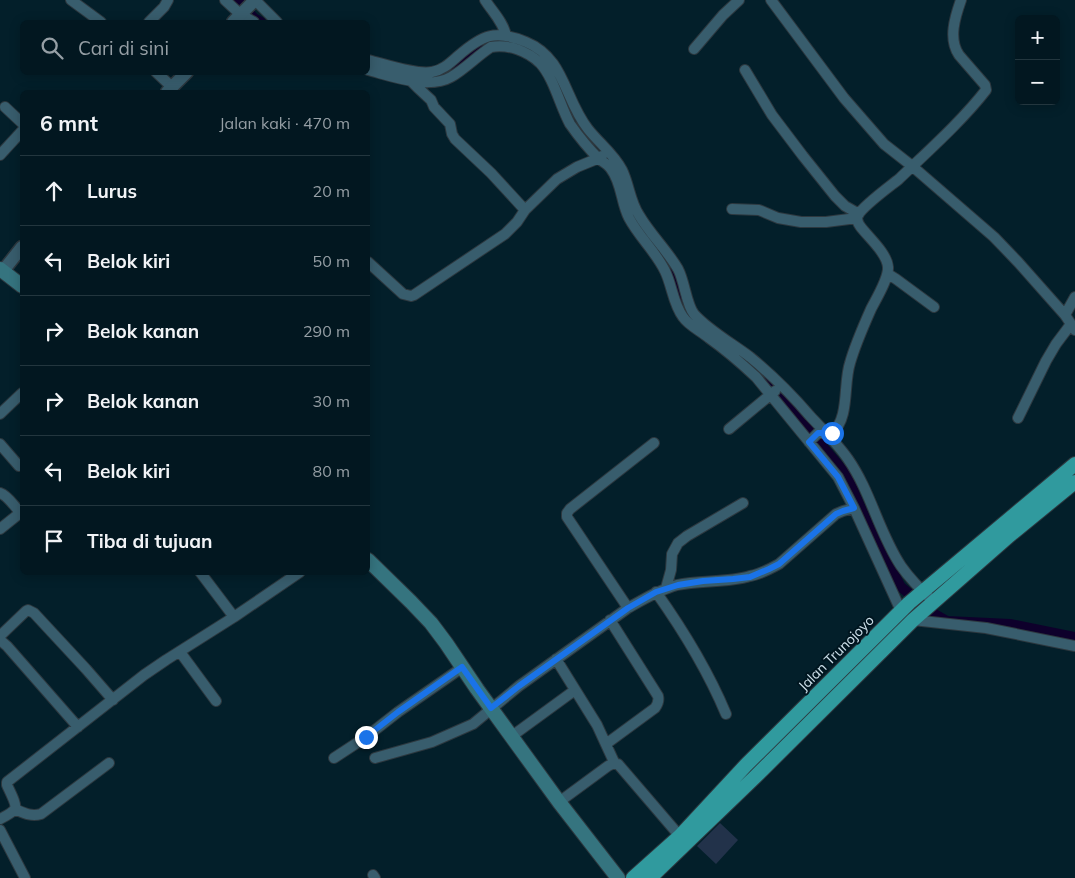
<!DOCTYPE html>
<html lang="id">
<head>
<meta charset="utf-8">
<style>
	:root { --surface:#021720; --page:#0c2029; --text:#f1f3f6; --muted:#969fa5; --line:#23363e }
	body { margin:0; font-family:Mulish,sans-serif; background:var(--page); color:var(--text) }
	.controls { position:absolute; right:15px; top:15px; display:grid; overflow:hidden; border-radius:8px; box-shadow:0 2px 12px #0003 }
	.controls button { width:45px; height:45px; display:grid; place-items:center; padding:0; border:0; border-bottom:1px solid var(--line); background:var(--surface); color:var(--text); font:25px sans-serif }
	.stop { position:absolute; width:15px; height:15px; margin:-11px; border:4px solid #1a73e8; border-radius:50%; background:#fff }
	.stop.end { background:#1a73e8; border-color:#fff; box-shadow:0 1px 5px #0008 }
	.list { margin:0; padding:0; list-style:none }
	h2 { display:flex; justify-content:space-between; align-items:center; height:65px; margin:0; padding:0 20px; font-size:21px }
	h2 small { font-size:16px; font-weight:400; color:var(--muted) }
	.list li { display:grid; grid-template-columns:32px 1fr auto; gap:15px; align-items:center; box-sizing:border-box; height:70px; padding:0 20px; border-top:1px solid var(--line) }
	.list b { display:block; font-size:19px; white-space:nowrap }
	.list em { font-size:16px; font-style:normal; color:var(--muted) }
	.icon { flex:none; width:28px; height:28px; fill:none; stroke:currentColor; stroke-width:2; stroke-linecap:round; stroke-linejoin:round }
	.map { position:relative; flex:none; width:1075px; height:878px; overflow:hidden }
	.search { position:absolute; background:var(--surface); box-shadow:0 2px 12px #0003; left:20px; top:20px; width:350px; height:55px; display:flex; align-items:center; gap:12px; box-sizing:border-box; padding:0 18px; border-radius:8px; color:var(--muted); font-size:19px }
	.panel { position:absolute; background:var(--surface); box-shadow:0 2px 12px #0003; left:20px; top:90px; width:350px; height:485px; border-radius:8px }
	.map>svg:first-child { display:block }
</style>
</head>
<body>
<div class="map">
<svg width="1075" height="878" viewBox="0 0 1075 878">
	<rect width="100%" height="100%" fill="#031f2a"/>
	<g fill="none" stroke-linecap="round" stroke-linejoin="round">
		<path stroke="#0e002b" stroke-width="10" d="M 237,0 L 254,18 L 261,22
			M 423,78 L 432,79 L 489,42 L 506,41 L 517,43
			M 667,270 L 677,284 L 681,305 L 686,313
			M 750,366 L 761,374 L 846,474 L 870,529 L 901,587 L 933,613 L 947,621 L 1010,624 L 1075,637"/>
	</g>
	<path fill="#22324a" d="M 720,823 L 738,840 L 716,864 L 697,846 Z"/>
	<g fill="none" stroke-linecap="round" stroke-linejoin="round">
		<defs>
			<path id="minor" d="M 71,0 L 101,22
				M 225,0 L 240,14 L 254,22
				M 255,0 L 277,22
				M 485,0 C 492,11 504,23 506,36
				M 771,0 L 844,98 L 884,144 L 912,166 L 994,237 L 1018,262 L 1065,315 L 1075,330
				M 149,22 L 164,7 L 168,0
				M 694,49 L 723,15 L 739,0
				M 368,60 C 385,64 416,75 432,72 C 443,70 450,63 458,56 C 482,35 495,29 526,42 C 565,58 564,99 588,129 C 599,143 614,154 622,170 C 629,184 630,202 639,215 C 650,234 667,250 678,269 C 685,282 686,304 694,314 C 708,330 733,344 750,357 C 772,375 792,395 810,416 C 823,430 837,443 848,459 C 871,492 879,533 901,566 C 910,579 922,591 934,602
				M 368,70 C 391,76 428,90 451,77 C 465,69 477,56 491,47 C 509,44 527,51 540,63 C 554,78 560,106 570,124 C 577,134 590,150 599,159 C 603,162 608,164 611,169 C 622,183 621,203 629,218 C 639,237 656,252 665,271 C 672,285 673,304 683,317 C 689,326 701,331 709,338 C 726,350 741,363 756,377 L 838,477 L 854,508 L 901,611
				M 745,70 L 772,115 L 803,156 L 835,196 L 845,206 L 859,214
				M 156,72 L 172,87
				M 411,81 L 417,87 L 431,100 L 434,107 L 450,124 L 452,134 L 455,139 L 491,173 L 525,210
				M 5,107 L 22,123
				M 0,155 L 22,131
				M 732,209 L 759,210 L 778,218 L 801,222 L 826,222 L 857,218
				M 368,262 L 403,294 L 411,296 L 414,295 L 505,234 L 517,222 L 525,210 L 557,179 L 577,167 L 599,158 L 602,156
				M 888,274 L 896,279 L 934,307
				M 1065,315 L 1075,297
				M 0,414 L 22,393
				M 1018,418 L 1046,361 L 1056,344 L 1071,324
				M 729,429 L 775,391
				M 809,442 L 818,433 L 832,433 C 850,418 843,384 850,363 C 855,345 863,327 871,309 C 876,299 889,278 888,267 C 887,253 868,237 860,226 C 858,223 856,219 858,215 C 864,205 889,187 899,179 C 927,152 962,121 986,90 L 985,85 L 959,55 C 948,39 955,17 961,0
				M 0,444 L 19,466
				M 0,493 C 9,496 15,508 22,514
				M 0,529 L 20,513
				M 200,572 L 234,617
				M 666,588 L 671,570 L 672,554 L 678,543 L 687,536 L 743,503
				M 656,592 C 683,630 708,671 726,714
				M 628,608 C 644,599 659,590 677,585 C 701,580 727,583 750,576 C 761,574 770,569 779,564 L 836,514 L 843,511 L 854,508
				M 913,620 L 986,628 L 1075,646
				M 0,636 L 26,611 L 28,610 L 34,613 L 86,669 L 113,700
				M 0,640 L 7,646 L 78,727
				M 180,652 L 216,701
				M 556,659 L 597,725 L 615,764
				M 512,736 L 575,690
				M 606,744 L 655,708 C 658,704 659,700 658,696 L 610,620
				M 334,758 L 366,737 L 398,712 L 463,667
				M 375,758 L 432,742 L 473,724 L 519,686 L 628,608 L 567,517 L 567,513 L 570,509 L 654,443
				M 559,802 L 608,766 L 612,764 L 618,764 L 684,841
				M 15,809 C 24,813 31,817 41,814 L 109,763
				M 0,819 C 4,817 12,813 15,809 C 17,804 9,790 7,785 L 7,782 L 144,675 L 166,660 L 234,617 L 300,572
				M 0,830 L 25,878
				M 373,875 L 375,878"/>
			<path id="tertiary" d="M 233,22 L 255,0
				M 167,92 L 187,72
				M 3,271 L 22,247"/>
			<path id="secondary" d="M 0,269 L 22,286
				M 368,560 L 411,602 L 431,623 L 446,643 L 477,689 L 559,802 L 618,878"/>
			<path id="trunk" d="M 633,878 L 680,836 L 746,765 L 909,603 L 1075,464
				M 650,878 L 755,777 L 913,620 L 1010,535 L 1075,482"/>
		</defs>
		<use href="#minor" stroke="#2d383f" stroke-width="12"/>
		<use href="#tertiary" stroke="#2d383f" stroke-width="15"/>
		<use href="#secondary" stroke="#2d383f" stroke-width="16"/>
		<use href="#trunk" stroke="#2d383f" stroke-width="16"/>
		<use href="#minor" stroke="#385d6d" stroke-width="10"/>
		<use href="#tertiary" stroke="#385d6d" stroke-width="12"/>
		<use href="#secondary" stroke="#35747f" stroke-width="14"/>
		<use href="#trunk" stroke="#309a9e" stroke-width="14"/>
	</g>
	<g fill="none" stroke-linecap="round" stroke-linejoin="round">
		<path stroke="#1a73e8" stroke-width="6" d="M 366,737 L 398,712 L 462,667 L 491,708 L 519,686 L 628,608 L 656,592 L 678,585 L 703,581 L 733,579 L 750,577 L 769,569 L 779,564 L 836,514 L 843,511 L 854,508 L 838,477 L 809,442 L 818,433 L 832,433"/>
	</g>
	<g text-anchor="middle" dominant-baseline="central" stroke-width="4" stroke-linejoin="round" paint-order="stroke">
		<g font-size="14" fill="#cde0ea" stroke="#001620">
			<text transform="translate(836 653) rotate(-45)">Jalan Trunojoyo</text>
		</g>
	</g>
</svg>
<div class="controls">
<button>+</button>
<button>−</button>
</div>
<div class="stop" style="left:832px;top:433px"></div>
<div class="stop end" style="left:366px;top:737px"></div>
<div class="search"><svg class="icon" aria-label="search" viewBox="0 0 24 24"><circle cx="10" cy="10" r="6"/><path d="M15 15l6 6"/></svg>Cari di sini</div>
<section class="panel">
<h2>6 mnt<small>Jalan kaki · 470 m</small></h2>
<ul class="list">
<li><svg class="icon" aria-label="ahead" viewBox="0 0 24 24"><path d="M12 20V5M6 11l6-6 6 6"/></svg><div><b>Lurus</b></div><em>20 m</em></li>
<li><svg class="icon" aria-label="left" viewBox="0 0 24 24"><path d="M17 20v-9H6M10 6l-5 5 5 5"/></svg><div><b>Belok kiri</b></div><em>50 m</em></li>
<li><svg class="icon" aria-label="right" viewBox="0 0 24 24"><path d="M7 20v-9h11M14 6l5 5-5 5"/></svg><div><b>Belok kanan</b></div><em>290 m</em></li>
<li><svg class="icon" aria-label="right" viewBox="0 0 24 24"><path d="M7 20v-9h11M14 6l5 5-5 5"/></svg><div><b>Belok kanan</b></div><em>30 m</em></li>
<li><svg class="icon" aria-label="left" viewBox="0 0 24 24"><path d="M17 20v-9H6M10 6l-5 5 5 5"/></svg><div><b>Belok kiri</b></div><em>80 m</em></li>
<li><svg class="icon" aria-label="arrive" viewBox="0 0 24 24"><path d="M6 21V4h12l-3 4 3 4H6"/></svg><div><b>Tiba di tujuan</b></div></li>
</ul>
</section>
</div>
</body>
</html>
